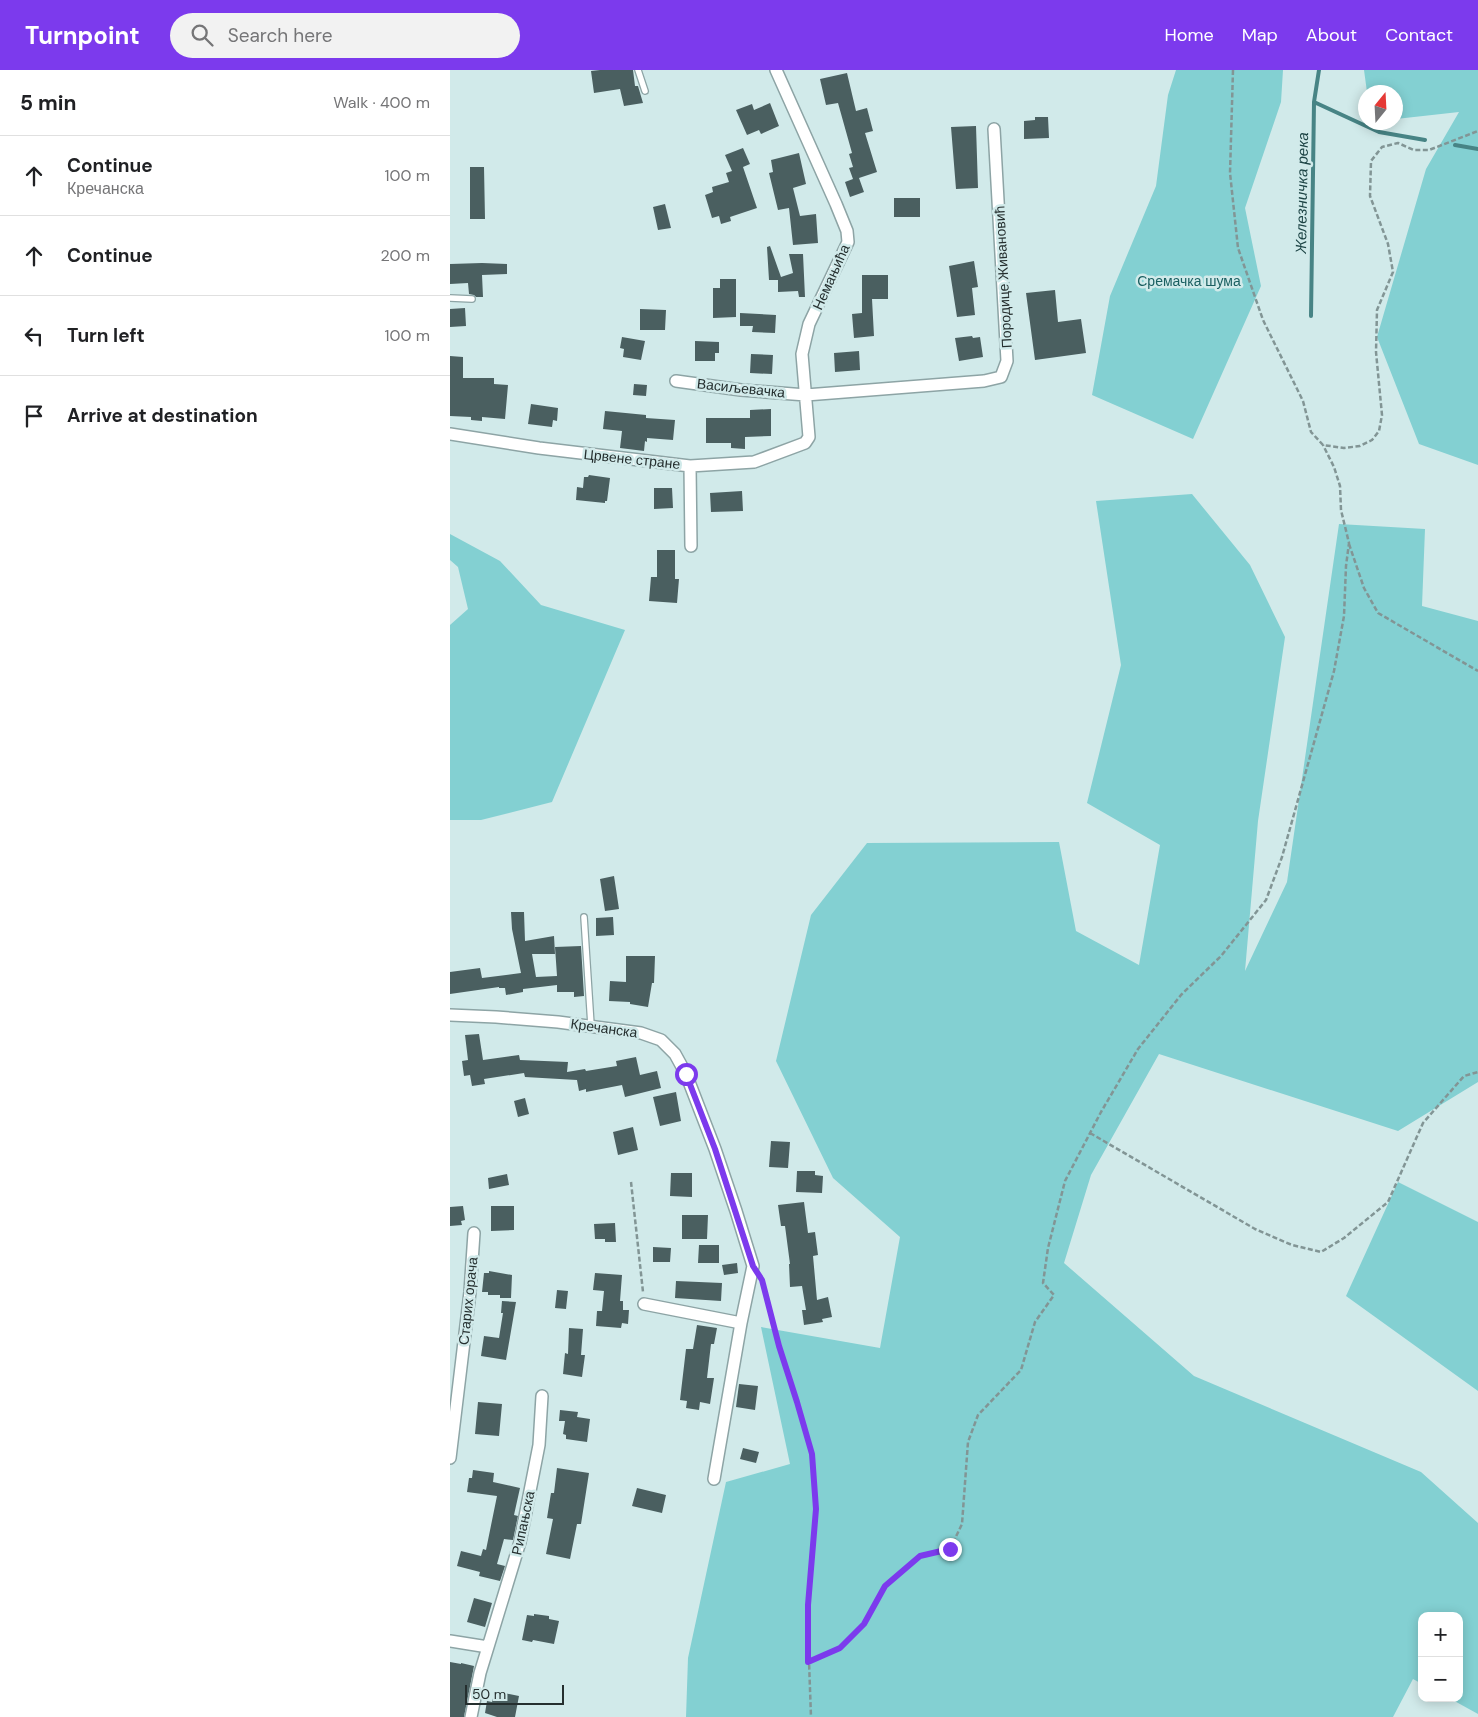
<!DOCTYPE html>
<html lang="en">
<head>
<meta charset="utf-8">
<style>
	:root { --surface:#fff; --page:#f2f2f2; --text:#202124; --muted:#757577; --line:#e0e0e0; --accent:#7c3aed }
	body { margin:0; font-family:"DM Sans",sans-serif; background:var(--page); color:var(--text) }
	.controls { position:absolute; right:15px; bottom:15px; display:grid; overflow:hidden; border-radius:10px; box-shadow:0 2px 12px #0003 }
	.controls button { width:45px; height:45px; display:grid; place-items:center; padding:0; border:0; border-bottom:1px solid var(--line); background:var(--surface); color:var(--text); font:25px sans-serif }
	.compass { position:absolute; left:908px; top:15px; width:45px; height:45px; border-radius:50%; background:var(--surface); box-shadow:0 2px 12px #0003; rotate:18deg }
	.scale { position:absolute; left:15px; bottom:12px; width:99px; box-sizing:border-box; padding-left:5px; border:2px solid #252f2f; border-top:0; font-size:14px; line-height:18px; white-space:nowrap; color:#252f2f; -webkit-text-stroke:4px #d1eaea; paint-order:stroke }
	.stop { position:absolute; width:15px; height:15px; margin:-11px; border:4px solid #7c3aed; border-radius:50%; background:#fff }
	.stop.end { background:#7c3aed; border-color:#fff; box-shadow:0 1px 5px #0008 }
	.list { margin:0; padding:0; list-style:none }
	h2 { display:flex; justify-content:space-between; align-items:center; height:65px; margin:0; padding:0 20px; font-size:21px }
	h2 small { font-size:16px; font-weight:400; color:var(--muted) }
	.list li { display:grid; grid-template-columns:32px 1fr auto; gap:15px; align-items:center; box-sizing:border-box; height:80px; padding:0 20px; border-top:1px solid var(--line) }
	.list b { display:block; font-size:19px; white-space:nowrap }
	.list p { margin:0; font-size:16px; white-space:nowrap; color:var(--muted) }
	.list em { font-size:16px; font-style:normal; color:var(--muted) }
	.icon { flex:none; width:28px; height:28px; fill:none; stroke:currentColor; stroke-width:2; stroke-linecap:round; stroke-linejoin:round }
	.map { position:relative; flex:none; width:1028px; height:1647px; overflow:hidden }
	header { display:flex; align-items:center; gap:30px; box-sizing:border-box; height:70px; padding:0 25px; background:var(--accent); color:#fff }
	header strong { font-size:24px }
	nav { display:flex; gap:28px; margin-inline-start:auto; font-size:18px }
	.search { width:350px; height:45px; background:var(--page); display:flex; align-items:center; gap:12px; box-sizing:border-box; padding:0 18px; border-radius:28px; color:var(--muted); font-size:19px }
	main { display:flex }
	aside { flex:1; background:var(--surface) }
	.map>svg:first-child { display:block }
</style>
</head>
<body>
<header>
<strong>Turnpoint</strong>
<div class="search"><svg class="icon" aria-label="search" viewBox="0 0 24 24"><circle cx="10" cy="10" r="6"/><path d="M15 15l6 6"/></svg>Search here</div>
<nav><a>Home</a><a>Map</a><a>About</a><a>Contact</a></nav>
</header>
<main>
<aside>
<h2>5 min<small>Walk · 400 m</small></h2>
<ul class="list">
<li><svg class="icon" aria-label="ahead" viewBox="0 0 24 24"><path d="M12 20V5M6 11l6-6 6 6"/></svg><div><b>Continue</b><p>Кречанска</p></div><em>100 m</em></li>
<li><svg class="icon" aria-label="ahead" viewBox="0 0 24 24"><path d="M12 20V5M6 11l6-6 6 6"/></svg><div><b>Continue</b></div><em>200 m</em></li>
<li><svg class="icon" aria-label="left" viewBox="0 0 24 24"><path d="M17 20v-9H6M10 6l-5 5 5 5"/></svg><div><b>Turn left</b></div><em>100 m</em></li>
<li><svg class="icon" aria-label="arrive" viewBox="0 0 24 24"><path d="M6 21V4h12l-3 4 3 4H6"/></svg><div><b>Arrive at destination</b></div></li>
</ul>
</aside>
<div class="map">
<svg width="1028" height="1647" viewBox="0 0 1028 1647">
	<rect width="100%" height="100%" fill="#d1eaea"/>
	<path fill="#83d0d2" d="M 726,0 L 833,0 L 831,32 L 795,138 L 811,216 L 743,369 L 642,325 L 660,226 L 706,116 L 718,25 Z
		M 914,0 L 1028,0 L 1028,395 L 969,374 L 927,267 L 976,99 L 1009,42 L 946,49 L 946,22 L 917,22 Z
		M 742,424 L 800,495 L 835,567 L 808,751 L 795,901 L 837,812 L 889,454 L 975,459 L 972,536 L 1028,551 L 1028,1012 L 948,1061 L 709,984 L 641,1105 L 614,1193 L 744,1306 L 971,1402 L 1028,1453 L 1028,1644 L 999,1628 L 1009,1628 L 1009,1546 L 972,1546 L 972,1614 L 963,1609 L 943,1647 L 236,1647 L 238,1588 L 276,1412 L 340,1394 L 311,1257 L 430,1278 L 450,1167 L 383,1108 L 326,991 L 361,845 L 417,773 L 609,772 L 626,861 L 689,895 L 710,775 L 637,733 L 671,595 L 646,431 Z
		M 0,464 L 50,491 L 91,535 L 175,560 L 102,732 L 31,750 L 0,750 L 0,555 L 18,539 L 8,497 L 0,490 Z
		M 948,1112 L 1028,1152 L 1028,1321 L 896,1226 Z"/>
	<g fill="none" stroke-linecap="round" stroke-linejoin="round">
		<path stroke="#478485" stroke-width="4" d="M 864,32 L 929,62 L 975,70
			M 1005,75 L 1028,79
			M 861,246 L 864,32 L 869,0"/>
	</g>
	<path fill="#4a5f60" d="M 150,0 L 183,0 L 185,16 L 188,16 L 193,33 L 174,36 L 170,19 L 144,23 L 141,1 Z
		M 397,3 L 406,41 L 417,38 L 423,61 L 415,63 L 427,102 L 409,108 L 414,122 L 400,127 L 395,112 L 403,109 L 399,98 L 403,97 L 399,84 L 402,83 L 388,33 L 376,35 L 370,9 Z
		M 320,33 L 329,56 L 311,64 L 309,60 L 297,65 L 286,40 L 302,34 L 304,40 Z
		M 585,47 L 598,47 L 599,68 L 574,69 L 574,51 L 585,50 Z
		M 526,56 L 528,118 L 506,119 L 501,57 Z
		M 293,78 L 300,94 L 293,97 L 307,138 L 280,147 L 281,151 L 271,154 L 269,146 L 262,148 L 255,125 L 263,122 L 262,117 L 279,112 L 276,103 L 282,101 L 275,85 Z
		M 349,83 L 356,114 L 343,118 L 350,146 L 366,144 L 368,173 L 343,175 L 339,138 L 328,140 L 319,103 L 323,102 L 321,90 Z
		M 20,97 L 34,97 L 35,149 L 20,149 Z
		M 444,128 L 470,128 L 470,147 L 444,147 Z
		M 215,134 L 221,158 L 208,160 L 203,137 Z
		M 320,176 L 331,207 L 343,203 L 339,184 L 353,184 L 355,227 L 349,227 L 348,221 L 328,222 L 328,210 L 319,210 L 317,177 Z
		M 524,191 L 528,217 L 522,218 L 525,245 L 507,247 L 499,196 Z
		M 32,193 L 57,194 L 57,204 L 32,205 L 33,227 L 26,227 L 24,225 L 19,224 L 18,213 L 0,214 L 0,194 Z
		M 412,205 L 438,205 L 438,229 L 422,229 L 424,266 L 404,268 L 402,244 L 412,243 Z
		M 270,209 L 286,209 L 286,247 L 263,248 L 263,218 L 270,218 Z
		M 605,220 L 608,252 L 631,249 L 636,283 L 585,290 L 576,223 Z
		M 15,238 L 16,256 L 0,257 L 0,239 Z
		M 190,239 L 216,240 L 215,260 L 190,260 Z
		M 290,243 L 326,245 L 325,263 L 302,262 L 303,256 L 290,256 Z
		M 522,266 L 523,268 L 530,267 L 533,287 L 509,291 L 505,268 Z
		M 172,267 L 195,271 L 191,290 L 173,287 L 174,279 L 170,278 Z
		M 245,271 L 269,272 L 269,283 L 265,283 L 265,291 L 245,291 Z
		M 409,281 L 410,300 L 385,302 L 384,283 Z
		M 301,284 L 323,285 L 322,304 L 300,303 Z
		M 0,286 L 13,287 L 13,308 L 44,308 L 44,314 L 58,315 L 55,349 L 32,347 L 32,351 L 21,350 L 21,347 L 0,346 Z
		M 184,314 L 197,315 L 196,326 L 183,325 Z
		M 81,334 L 108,338 L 107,351 L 103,350 L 102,357 L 78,354 Z
		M 321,339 L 321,366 L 295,367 L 295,379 L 281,378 L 281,373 L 256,373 L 256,348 L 300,348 L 300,340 Z
		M 155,341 L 196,345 L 196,348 L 225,350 L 223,370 L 197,368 L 197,372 L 195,371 L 194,381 L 170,378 L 172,361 L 153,359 Z
		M 139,405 L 160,408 L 157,431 L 155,431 L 155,433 L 126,430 L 127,417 L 133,418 L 134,407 L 138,407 Z
		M 204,418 L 222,418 L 223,438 L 204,439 Z
		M 292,421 L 293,441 L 261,442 L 260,423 Z
		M 207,480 L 225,480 L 225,509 L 229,509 L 227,533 L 199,531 L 201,507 L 207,507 Z
		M 164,806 L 169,839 L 155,841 L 150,809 Z
		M 61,842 L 74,842 L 75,871 L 104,866 L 105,884 L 82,884 L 86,907 L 107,906 L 105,877 L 131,876 L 134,926 L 124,927 L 124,922 L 107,922 L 107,915 L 73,919 L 73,922 L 56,925 L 55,918 L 49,918 L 49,917 L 0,924 L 0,902 L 30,898 L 32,908 L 71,903 L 62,859 Z
		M 163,847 L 164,865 L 146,866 L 146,848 Z
		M 176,886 L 205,886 L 204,913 L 202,913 L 198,937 L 180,934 L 180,932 L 159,931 L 160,911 L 176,912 Z
		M 29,964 L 33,990 L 69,985 L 70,990 L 118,992 L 117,1002 L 135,999 L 136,1001 L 167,996 L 166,991 L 186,987 L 190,1005 L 207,1001 L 211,1018 L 175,1027 L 172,1015 L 136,1022 L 136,1019 L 129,1021 L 127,1010 L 75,1007 L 74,1003 L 34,1009 L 35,1014 L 22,1016 L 20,1005 L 14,1006 L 12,991 L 18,990 L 15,965 Z
		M 226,1022 L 231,1051 L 210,1056 L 203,1027 Z
		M 75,1028 L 79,1044 L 68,1047 L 64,1031 Z
		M 183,1057 L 188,1080 L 168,1085 L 163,1062 Z
		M 321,1071 L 340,1072 L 338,1098 L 319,1097 Z
		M 347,1101 L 365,1101 L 365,1105 L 373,1106 L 372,1123 L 346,1122 Z
		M 221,1103 L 242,1103 L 242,1127 L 220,1126 Z
		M 57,1104 L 59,1115 L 39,1119 L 38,1108 Z
		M 354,1132 L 358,1163 L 365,1162 L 368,1185 L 363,1186 L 367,1230 L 378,1227 L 382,1247 L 372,1249 L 373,1252 L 354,1255 L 352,1240 L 356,1240 L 352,1216 L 340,1217 L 339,1194 L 340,1194 L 335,1156 L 331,1156 L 328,1135 Z
		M 13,1136 L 15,1150 L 11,1151 L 12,1155 L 0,1156 L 0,1137 Z
		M 41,1136 L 64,1136 L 64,1160 L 41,1161 Z
		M 232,1145 L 258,1145 L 257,1169 L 232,1169 Z
		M 165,1153 L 166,1172 L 155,1172 L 155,1169 L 145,1169 L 144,1154 Z
		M 249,1175 L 269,1175 L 269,1193 L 248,1193 Z
		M 203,1177 L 221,1178 L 220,1192 L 203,1192 Z
		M 287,1193 L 288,1203 L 274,1205 L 272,1195 Z
		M 39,1201 L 62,1205 L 61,1228 L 50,1228 L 50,1225 L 38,1225 L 38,1222 L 32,1222 L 34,1203 L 39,1203 Z
		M 145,1203 L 172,1205 L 170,1231 L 173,1231 L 173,1240 L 179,1240 L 178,1254 L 172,1253 L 171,1258 L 146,1256 L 147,1241 L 152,1241 L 154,1221 L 143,1220 Z
		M 226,1211 L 272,1213 L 271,1231 L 225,1228 Z
		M 107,1220 L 118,1221 L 116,1239 L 105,1238 Z
		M 52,1231 L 66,1232 L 56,1290 L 31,1286 L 34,1266 L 49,1268 L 53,1243 L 51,1243 Z
		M 247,1255 L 267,1258 L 264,1274 L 261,1274 L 257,1308 L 264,1308 L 260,1334 L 250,1332 L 249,1340 L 236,1338 L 237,1331 L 230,1330 L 236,1279 L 243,1279 Z
		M 119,1258 L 133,1259 L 131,1285 L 135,1285 L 132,1307 L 113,1304 L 115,1283 L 118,1284 Z
		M 289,1314 L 308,1316 L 305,1340 L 286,1337 Z
		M 28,1332 L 52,1334 L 49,1366 L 25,1364 Z
		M 110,1340 L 128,1342 L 127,1347 L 140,1349 L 137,1372 L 116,1369 L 116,1365 L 113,1364 L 115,1351 L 109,1351 Z
		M 293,1378 L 309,1382 L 306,1393 L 290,1389 Z
		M 107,1398 L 139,1403 L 131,1454 L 127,1454 L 120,1489 L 96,1484 L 103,1449 L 97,1448 L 101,1423 L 104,1423 Z
		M 23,1400 L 44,1403 L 43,1412 L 70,1418 L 64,1445 L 68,1446 L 63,1470 L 54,1469 L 47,1494 L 55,1496 L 50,1511 L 29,1506 L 30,1502 L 7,1496 L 11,1481 L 31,1486 L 33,1479 L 36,1480 L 47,1426 L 17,1422 L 19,1408 L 22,1408 Z
		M 187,1418 L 216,1425 L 212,1443 L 182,1436 Z
		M 24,1528 L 42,1533 L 35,1557 L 17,1552 Z
		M 84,1544 L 99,1546 L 99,1549 L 109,1551 L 104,1574 L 83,1570 L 82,1572 L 72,1570 L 77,1545 L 84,1546 Z
		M 0,1592 L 11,1594 L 11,1593 L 24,1596 L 14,1647 L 0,1647 Z
		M 45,1621 L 69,1626 L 65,1647 L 47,1647 L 35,1643 L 37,1631 L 42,1632 Z"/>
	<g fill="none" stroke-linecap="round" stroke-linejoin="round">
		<defs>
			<path id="service" d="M 188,0 L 195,21
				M 0,228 L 22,229
				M 134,847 L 141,955"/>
			<path id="minor" d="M 226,311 L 291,320 L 356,325 L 534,311 L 551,307 L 557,291 L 544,59
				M 0,364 L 89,378 L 240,396 L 304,392 L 355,373 L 359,367 L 352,284 L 359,254 L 398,172 L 397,161 L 386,134 L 326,0
				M 240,396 L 241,476
				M 0,945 L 46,947 L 108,952 L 191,963 L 211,970 L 225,984 L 236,1004 L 265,1079 L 286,1141 L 303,1196 L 291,1253 L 194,1234
				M 0,1388 L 20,1222 L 24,1163
				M 264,1409 L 291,1253
				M 0,1571 L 38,1577 L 30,1603 L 21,1647
				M 38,1577 L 70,1472 L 89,1375 L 92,1326"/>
		</defs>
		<use href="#service" stroke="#8da4a5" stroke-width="8"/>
		<use href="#minor" stroke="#8da4a5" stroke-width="14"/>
		<path stroke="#829595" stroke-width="2.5" stroke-dasharray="5 2.5" stroke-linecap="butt" d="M 783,0 L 780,103 L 788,178 L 813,250 L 853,331 L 861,362 L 873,375 L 894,378 L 910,376 L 922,370 L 929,361 L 932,345 L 926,282 L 927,240 L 943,202 L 938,174 L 920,126 L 921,91 L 932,77 L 948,73 L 964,80 L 979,80 L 1028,61
			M 899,474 L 914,518 L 928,543 L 1028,601
			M 640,1063 L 805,1159 L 842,1175 L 871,1182 L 894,1168 L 938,1132 L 973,1053 L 1014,1006 L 1028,1002
			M 181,1112 L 193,1222
			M 313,1212 L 329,1276 L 347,1332 L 361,1384 L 366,1439 L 357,1535 L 361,1647
			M 359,1592 L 390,1578 L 414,1554 L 435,1516 L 471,1486 L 500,1479 L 512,1454 L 518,1372 L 528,1345 L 571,1300 L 585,1252 L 604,1225 L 593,1213 L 598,1178 L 615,1111 L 651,1042 L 688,979 L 731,925 L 771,886 L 816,830 L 832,787 L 884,601 L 894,546 L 896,496 L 899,473 L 891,440 L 890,416 L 884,397 L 873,375"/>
		<use href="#service" stroke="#fff" stroke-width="5.5"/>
		<use href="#minor" stroke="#fff" stroke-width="11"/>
	</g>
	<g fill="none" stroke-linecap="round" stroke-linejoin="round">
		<path stroke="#7c3aed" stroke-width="6" d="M 236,1004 L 265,1079 L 303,1196 L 312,1210 L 329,1276 L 347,1332 L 362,1384 L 366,1439 L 358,1535 L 358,1592 L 390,1578 L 414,1554 L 435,1516 L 470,1486 L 500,1479"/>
	</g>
	<g text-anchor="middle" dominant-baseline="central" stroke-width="5" stroke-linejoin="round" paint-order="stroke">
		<g font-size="14" fill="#252f2f" stroke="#d1eaea">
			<text transform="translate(381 207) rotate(-66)">Немањића</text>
			<text transform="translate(553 207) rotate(-93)">Породице Живановић</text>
			<text transform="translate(291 318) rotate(6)">Васиљевачка</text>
			<text transform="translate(182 389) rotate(6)">Црвене стране</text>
			<text transform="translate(154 958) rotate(8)">Кречанска</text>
			<text transform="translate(18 1231) rotate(-84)">Старих орача</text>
			<text transform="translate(73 1453) rotate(-78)">Рипањска</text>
		</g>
		<g font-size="14" fill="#1a5f61" stroke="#d1eaea">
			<text x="739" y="211">Сремачка шума</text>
		</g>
		<g font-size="15" font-style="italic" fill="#1d4445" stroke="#d1eaea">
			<text transform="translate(852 123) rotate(-89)">Железничка река</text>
		</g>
	</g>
</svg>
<div class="controls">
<button>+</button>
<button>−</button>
</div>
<svg class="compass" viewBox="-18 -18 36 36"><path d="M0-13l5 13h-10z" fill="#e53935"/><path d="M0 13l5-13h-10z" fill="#757577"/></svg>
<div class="scale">50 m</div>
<div class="stop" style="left:236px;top:1004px"></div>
<div class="stop end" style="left:500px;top:1479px"></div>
</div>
</main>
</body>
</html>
